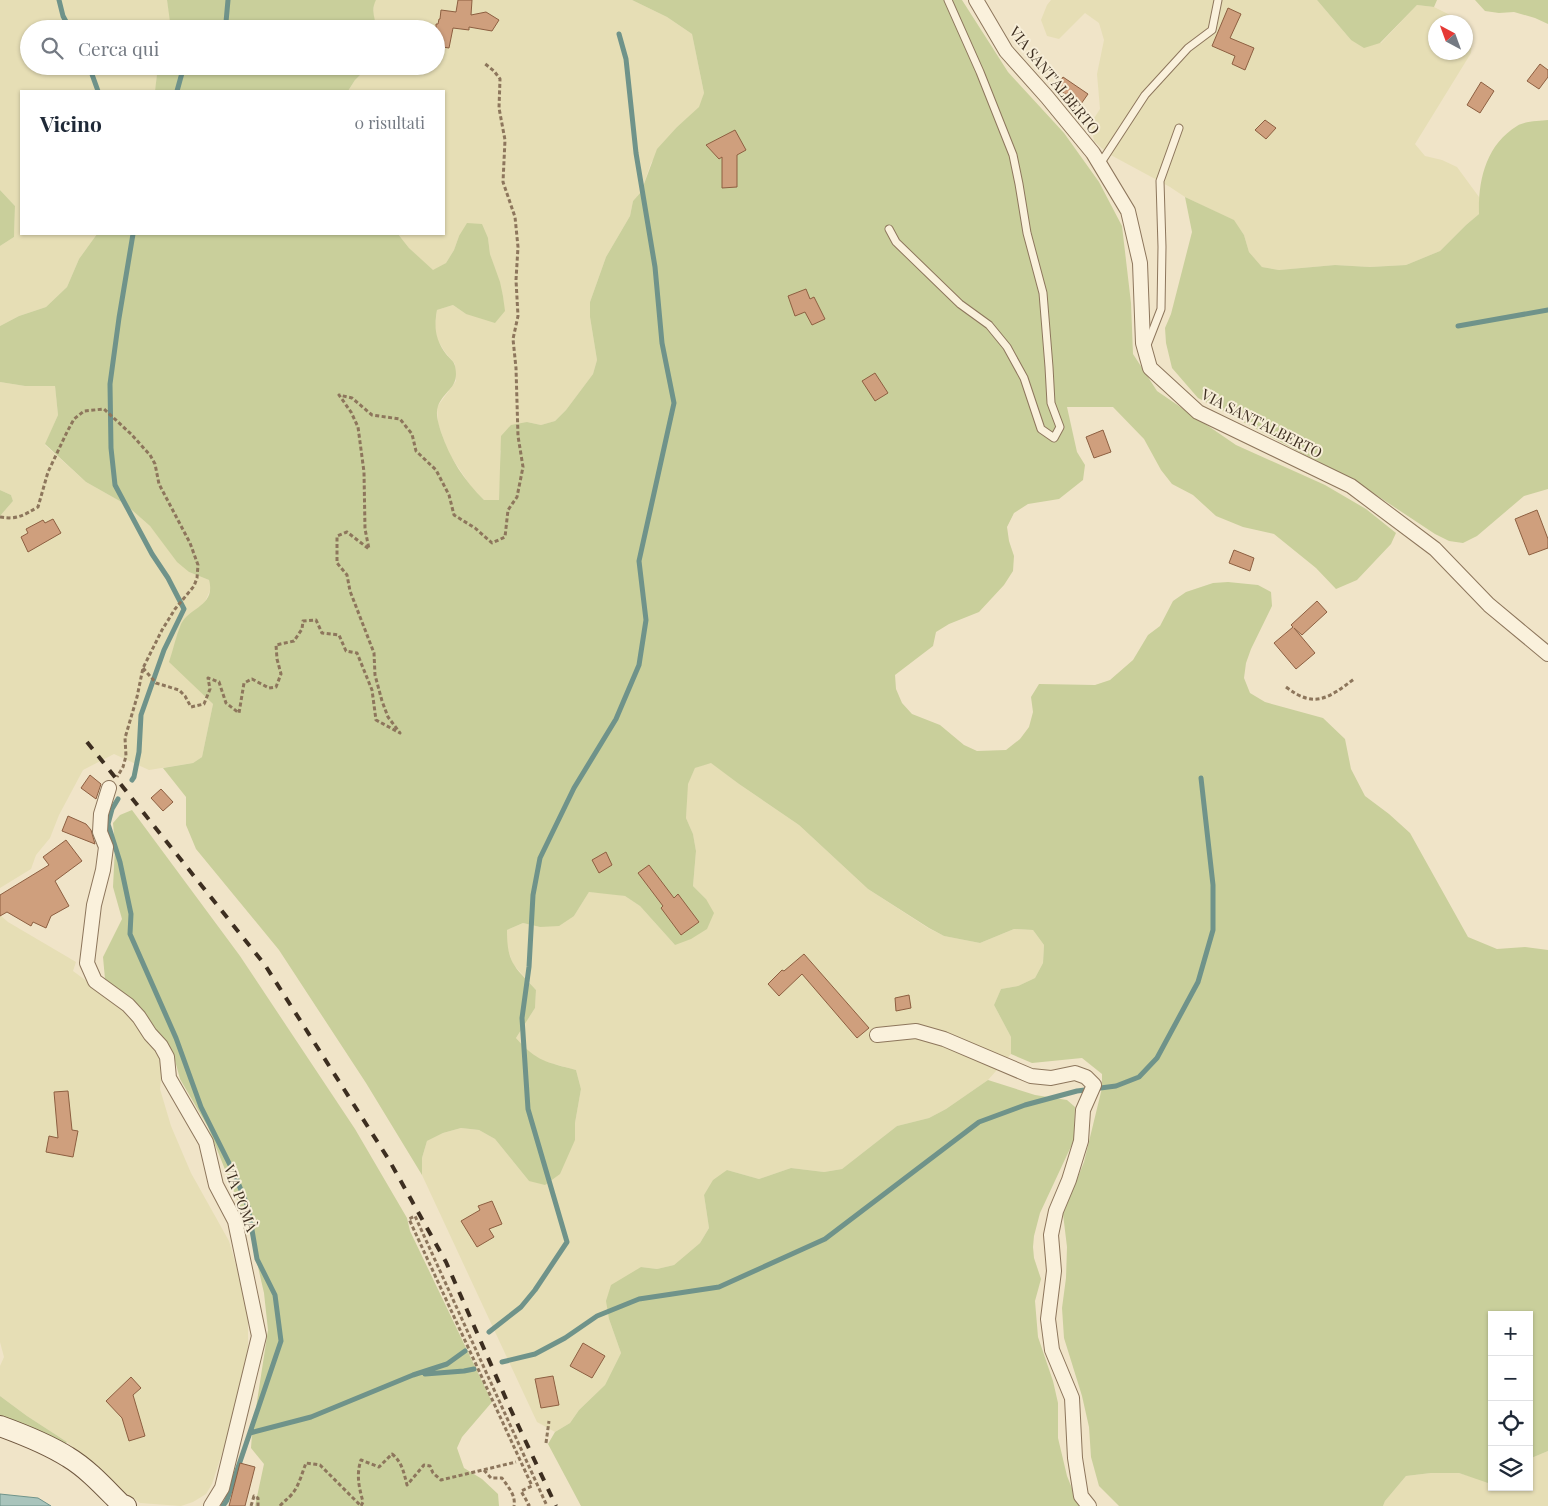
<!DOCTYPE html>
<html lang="it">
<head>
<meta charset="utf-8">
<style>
	:root { --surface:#fff; --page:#f6f6f7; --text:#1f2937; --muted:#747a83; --line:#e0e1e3 }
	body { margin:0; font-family:"Playfair Display",serif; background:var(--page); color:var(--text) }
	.controls { position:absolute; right:15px; bottom:15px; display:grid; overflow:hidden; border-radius:0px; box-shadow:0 1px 4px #0004 }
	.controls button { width:45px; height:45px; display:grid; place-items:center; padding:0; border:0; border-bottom:1px solid var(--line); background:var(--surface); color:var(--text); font:25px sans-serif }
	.compass { position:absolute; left:1428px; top:15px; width:45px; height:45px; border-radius:50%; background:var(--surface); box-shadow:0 1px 4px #0004; rotate:319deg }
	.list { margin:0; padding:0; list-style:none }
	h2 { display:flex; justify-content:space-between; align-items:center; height:65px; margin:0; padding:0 20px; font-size:21px }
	h2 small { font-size:16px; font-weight:400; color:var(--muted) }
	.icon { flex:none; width:28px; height:28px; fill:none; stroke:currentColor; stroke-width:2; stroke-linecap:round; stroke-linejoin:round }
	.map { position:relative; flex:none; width:1548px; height:1506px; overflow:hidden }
	.search { position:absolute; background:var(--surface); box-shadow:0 1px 4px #0004; left:20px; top:20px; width:425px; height:55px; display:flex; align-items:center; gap:12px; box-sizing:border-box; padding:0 18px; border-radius:28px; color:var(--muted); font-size:19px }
	.panel { position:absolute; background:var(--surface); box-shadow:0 1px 4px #0004; left:20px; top:90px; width:425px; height:145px; border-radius:0px }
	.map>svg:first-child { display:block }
</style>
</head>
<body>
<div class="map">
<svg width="1548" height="1506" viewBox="0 0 1548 1506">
	<rect width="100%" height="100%" fill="#f0e4c8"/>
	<path fill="#e6deb5" d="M 0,0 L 167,0 L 172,27 L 171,29 L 29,29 L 29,66 L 158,66 L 156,86 L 155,91 L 21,91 L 21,234 L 97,234 L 79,259 L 67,287 L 46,307 L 19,316 L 0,326 L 0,246 L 14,237 L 15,206 L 0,190 Z
		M 376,0 L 632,0 L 667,17 L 692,34 L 704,93 L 700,107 L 677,127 L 651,163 L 641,192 L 633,201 L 630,216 L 606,257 L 590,302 L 590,317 L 597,360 L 593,374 L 566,410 L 555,421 L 541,425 L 527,422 L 500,451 L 501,466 L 499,500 L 484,500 L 472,488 L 448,452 L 438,423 L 437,407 L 456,381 L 455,364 L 445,352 L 437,339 L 435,325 L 437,310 L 453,305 L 466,314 L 504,311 L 503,296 L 490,254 L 488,238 L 459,236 L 454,250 L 446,263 L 433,271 L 409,248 L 398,234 L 444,234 L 444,91 L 348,91 L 355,80 L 369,66 L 436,66 L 436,29 L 378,29 L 373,17 L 374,2 Z
		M 1051,0 L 1317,0 L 1351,40 L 1381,43 L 1417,5 L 1434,7 L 1448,14 L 1457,22 L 1436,22 L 1436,52 L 1466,52 L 1466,31 L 1472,37 L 1471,53 L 1415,144 L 1425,156 L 1442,160 L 1457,167 L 1479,197 L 1479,214 L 1466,225 L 1440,251 L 1406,265 L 1370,267 L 1335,265 L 1279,270 L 1262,267 L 1249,252 L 1244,235 L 1233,220 L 1185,197 L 1170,187 L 1107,153 L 1094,141 L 1091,123 L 1100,109 L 1097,74 L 1104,40 L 1099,23 L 1085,13 L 1059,39 L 1047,36 L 1041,20 L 1047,5 Z
		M 0,382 L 25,386 L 55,386 L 58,415 L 45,445 L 86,482 L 125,504 L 150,526 L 189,572 L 209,580 L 211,588 L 205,602 L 182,622 L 193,684 L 213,704 L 202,757 L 193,763 L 149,770 L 114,754 L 83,770 L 59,815 L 50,838 L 36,855 L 31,869 L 0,888 L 0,516 L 13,501 L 11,495 L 0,490 Z
		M 711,762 L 739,784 L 799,825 L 868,889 L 928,928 L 944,936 L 980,943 L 1014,929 L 1033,930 L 1044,945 L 1043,963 L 1035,978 L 1018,986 L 1001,989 L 994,1005 L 1011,1037 L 1011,1054 L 988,1080 L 946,1109 L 929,1118 L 897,1126 L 842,1169 L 824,1172 L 791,1168 L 759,1179 L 727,1170 L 704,1195 L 709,1228 L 700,1243 L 674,1265 L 657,1269 L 641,1267 L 609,1319 L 621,1353 L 605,1385 L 579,1410 L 570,1423 L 555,1432 L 537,1422 L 422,1175 L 422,1158 L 427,1141 L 443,1133 L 461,1128 L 479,1130 L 495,1139 L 529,1181 L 575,1140 L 575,1123 L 581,1089 L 576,1070 L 543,1061 L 528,1052 L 516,1038 L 535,1008 L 536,990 L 513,964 L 507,947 L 507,930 L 523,923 L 540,927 L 574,916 L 589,892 L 607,893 L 625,896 L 640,906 L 675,945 L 706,899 L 693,886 L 696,851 L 693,834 L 686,818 L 687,784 L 695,768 Z
		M 0,915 L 8,922 L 76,962 L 73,971 L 122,1007 L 140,1027 L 163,1062 L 160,1089 L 171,1126 L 191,1173 L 229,1241 L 248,1307 L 248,1347 L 235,1413 L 212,1484 L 206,1494 L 193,1502 L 181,1506 L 140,1503 L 113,1485 L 67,1442 L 27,1416 L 0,1396 L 0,1366 L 4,1357 L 0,1342 Z
		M 1548,1451 L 1548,1506 L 1383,1506 L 1385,1501 L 1406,1476 L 1431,1473 L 1459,1473 L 1492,1483 L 1492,1487 L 1529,1487 L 1529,1459 Z"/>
	<path fill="#c9cf9b" d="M 167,0 L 376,0 C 371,9 374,19 378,29 L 171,29 Z
		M 632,0 L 962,0 L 1008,72 L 1064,133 L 1099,182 L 1122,226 L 1131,303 L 1133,354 L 1157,391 L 1236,445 L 1325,485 L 1366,509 L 1396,533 L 1391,544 L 1357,580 L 1336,589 L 1316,568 L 1274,534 L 1243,527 L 1216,516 L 1193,495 L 1172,484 L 1161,470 L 1144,439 L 1113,407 L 1067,407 L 1077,452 L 1085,465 L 1083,480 L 1059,499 L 1028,504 L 1014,513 L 1007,527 L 1009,541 L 1014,556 L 1013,571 L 1004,585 L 979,612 L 949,624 L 936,632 L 933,646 L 895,675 L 896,689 L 902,703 L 912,714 L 940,725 L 964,745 L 977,751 L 1006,750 L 1020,739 L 1029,727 L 1033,712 L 1031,697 L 1039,684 L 1095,685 L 1110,680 L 1133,660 L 1148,635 L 1160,626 L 1173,601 L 1186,592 L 1213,583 L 1228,582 L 1258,585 L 1271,592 L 1272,606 L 1251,649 L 1246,663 L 1244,678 L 1250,693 L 1265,702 L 1323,718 L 1345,739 L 1351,769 L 1365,796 L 1389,814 L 1410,833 L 1468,937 L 1497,949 L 1525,947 L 1548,950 L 1548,1451 L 1529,1459 L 1529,1315 L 1492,1315 L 1491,1484 L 1459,1473 L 1431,1473 L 1406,1476 L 1385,1501 L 1383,1506 L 1119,1506 L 1099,1486 L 1091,1457 L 1089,1427 L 1082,1396 L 1064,1338 L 1062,1308 L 1066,1278 L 1067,1247 L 1063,1214 L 1084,1162 L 1102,1088 L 1102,1074 L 1082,1058 L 1032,1063 L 1011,1054 L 1011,1037 L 994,1005 L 1001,989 L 1018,986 L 1035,978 L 1043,963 L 1044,945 L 1033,930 L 1014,929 L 980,943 L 944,936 L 929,928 L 868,889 L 799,825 L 739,784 L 711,763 L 695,768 L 688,784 L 686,818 L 693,834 L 696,851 L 693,886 L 706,899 L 714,913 L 707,929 L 691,939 L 675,945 L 640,906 L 625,896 L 589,892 L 574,916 L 559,926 L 540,927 L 523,923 L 507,930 C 507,964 515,967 536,990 L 535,1008 L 516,1038 C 537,1062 547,1062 576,1070 L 581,1089 L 575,1123 L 575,1140 L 560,1174 L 545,1185 L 529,1181 L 495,1139 L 479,1130 L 461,1128 L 443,1133 L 427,1141 L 422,1158 L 422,1175 L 366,1083 L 279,950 L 196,849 L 186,825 L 186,797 L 163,768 L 193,763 L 202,757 L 213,704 L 169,662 C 173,650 176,636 181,624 C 190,607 216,606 209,580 L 189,572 L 177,562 L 150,526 L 125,504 L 86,482 L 45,444 L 58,415 L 55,386 L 25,386 L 0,382 L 0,326 L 19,316 L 46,307 L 67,287 L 79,259 L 97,234 L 398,234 L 409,248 L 433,270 L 446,263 L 454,250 L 459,236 L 467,223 L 482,224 L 488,238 L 490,254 L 500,282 L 503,296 L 505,311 L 495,323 L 466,314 L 453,305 L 437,310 C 434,327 435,339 446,354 C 449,358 454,361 455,366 C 460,388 445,389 438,406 C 435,414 439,425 441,432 C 450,459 464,480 484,500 L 499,500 L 501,436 L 511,425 L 527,422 L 541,425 L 555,421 L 566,410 L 593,374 L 597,360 L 590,317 L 590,302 L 606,257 L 630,216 L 633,201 L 641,192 L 657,149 L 677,127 L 699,107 L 704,93 L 692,34 L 667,17 Z
		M 1317,0 L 1437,0 L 1434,7 L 1417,5 L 1380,43 L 1364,48 L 1351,40 Z
		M 1475,0 L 1548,0 L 1548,24 L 1535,18 L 1514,12 L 1499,13 L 1485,11 Z
		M 158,66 L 369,66 L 355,80 L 348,91 L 155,91 Z
		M 1548,120 L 1548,489 L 1524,496 L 1477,536 L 1463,543 L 1449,541 L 1435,534 L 1358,483 L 1198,398 L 1172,368 L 1166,343 L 1165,328 L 1171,314 L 1192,232 L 1185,197 L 1234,220 L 1244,235 L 1249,252 L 1262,267 L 1279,270 L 1335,265 L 1370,267 L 1406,265 L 1440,251 L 1466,225 L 1479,214 C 1478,180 1486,145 1517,126 C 1525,121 1539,121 1548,120 Z
		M 0,190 L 15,206 L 14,237 L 0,246 Z
		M 0,490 L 11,495 L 13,501 L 0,516 Z
		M 132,810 L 240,956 L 355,1129 L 407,1218 L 410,1231 L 492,1402 L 462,1437 L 457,1448 L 464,1468 L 482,1479 L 498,1494 L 499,1506 L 255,1506 L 264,1464 L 251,1448 L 252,1434 L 268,1330 L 264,1293 L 250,1232 L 208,1127 L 180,1079 L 173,1053 L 141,1008 L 105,979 L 103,957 L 122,919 L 113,887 L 115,847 L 113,823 L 120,815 Z
		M 988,1080 L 1035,1095 L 1067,1100 L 1075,1107 L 1074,1140 L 1040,1213 L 1034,1236 L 1033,1247 L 1034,1258 L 1041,1279 L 1035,1301 L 1038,1337 L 1053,1381 L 1058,1403 L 1058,1438 L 1067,1476 L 1079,1506 L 581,1506 L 548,1444 L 555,1432 L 570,1423 L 579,1410 L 605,1385 L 621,1353 L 609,1319 L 606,1301 L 611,1285 L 641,1267 L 657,1269 L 674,1265 L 700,1243 L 709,1228 L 704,1195 L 713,1180 L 727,1170 L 759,1179 L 791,1168 L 824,1172 L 842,1169 L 897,1126 L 929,1118 L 946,1109 Z
		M 0,1396 L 27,1416 L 67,1442 L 63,1446 L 31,1428 L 0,1415 Z"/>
	<path fill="#a9c4bc" stroke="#6f938a" d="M 0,1494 L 38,1498 L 51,1506 L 0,1506 Z"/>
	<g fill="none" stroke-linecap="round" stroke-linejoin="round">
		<path stroke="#6f938a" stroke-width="5" d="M 59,0 L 63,16 L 70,29
			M 220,29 L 226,22 L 228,0
			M 89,66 L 98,91
			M 177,91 L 182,73 L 188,66
			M 1458,326 L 1548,310
			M 132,780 L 134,777 L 139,752 L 141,715 L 164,650 L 184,609 L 168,578 L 152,554 L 115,485 L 111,448 L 110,384 L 119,318 L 133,234
			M 118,799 L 112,809 L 108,824 L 120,862 L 131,914 L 130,934 L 176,1038 L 201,1107 L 234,1173 L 248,1207 L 257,1259 L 275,1295 L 281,1341 L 227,1500 L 223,1506
			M 489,1332 L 521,1307 L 535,1290 L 567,1242 L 528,1109 L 522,1018 L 529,967 L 533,895 L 540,858 L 574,788 L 616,719 L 639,665 L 646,620 L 639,561 L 674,403 L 662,343 L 655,267 L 636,153 L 626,59 L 619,34
			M 502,1362 L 535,1354 L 565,1338 L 597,1316 L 639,1299 L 719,1287 L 825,1239 L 979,1122 L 1025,1105 L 1077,1091 L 1116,1086 L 1139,1077 L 1157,1058 L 1198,982 L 1213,930 L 1213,885 L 1201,778
			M 425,1374 L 464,1371 L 474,1369
			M 250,1433 L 311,1417 L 413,1375 L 447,1364 L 465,1351"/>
	</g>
	<path fill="#cf9f7d" stroke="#8d5f41" d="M 458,0 L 472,0 L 471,15 L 486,12 L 499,20 L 492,31 L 469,27 L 469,30 L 453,28 L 449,48 L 436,46 L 436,24 L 438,24 L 439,19 L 440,19 L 441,10 L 456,12 Z
		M 1228,8 L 1241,14 L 1230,38 L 1254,48 L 1245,70 L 1232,64 L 1235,56 L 1212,46 Z
		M 1540,64 L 1548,70 L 1548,77 L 1539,89 L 1527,81 Z
		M 1063,77 L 1088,94 L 1081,104 L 1056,88 Z
		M 1481,82 L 1494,91 L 1480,113 L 1467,105 Z
		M 1265,120 L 1276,128 L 1266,139 L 1255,130 Z
		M 735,130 L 746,150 L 737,155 L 737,187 L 722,188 L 722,157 L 719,159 L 706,145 Z
		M 806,289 L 810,299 L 814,297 L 825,319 L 812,325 L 805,312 L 795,316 L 788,296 Z
		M 875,373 L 888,393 L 875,401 L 862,381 Z
		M 1103,430 L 1111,452 L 1094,458 L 1086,437 Z
		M 1537,510 L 1548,539 L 1548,548 L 1529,555 L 1515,519 Z
		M 53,519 L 61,533 L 28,552 L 21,537 L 28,533 L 26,529 L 43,520 L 45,523 Z
		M 1234,550 L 1254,558 L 1250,571 L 1229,563 Z
		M 1317,601 L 1327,612 L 1302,635 L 1294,628 L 1315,653 L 1296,669 L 1274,643 L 1293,627 L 1291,625 Z
		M 90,775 L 101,784 L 96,799 L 81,788 Z
		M 161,789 L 173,802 L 163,811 L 151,798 Z
		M 68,816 L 86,824 L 91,830 L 95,844 L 62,831 Z
		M 66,840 L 82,861 L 55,881 L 69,906 L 51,916 L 46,928 L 33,922 L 31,926 L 7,912 L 0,916 L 0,895 L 49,865 L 43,857 Z
		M 606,852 L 612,865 L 599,873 L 592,860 Z
		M 649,865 L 674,898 L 678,894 L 699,922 L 681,935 L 661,908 L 663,906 L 638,873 Z
		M 804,954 L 869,1028 L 857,1038 L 802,974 L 779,996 L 768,984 L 782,970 L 784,971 Z
		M 909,995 L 911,1008 L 896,1011 L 895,998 Z
		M 68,1091 L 72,1130 L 78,1131 L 73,1157 L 46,1152 L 49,1136 L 58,1138 L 54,1092 Z
		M 492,1201 L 502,1224 L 489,1229 L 494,1237 L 477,1247 L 461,1221 L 480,1210 L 478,1206 Z
		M 583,1343 L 605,1356 L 592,1378 L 570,1366 Z
		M 553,1376 L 559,1405 L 541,1408 L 535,1379 Z
		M 131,1377 L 141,1388 L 133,1395 L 145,1436 L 129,1441 L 122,1418 L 106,1401 Z
		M 240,1463 L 255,1467 L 245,1506 L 229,1506 Z"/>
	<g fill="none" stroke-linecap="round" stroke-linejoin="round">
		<defs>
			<path id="lane" d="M 1100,164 L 1145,95 L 1188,48 L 1212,30 L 1218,0
				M 889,229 L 896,242 L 960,304 L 989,325 L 1007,347 L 1024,378 L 1041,429 L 1054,438 L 1060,427 L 1051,403 L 1049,367 L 1043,293 L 1027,233 L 1019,184 L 1013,155 L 980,72 L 948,0
				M 1147,345 L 1161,309 L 1162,247 L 1160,181 L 1179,128"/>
			<path id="street" d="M 976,0 L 1006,51 L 1047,97 L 1093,153 L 1128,211 L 1140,263 L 1143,343 L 1150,368 L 1198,412 L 1351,486 L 1435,549 L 1489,605 L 1548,654
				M 109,788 L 101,814 L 100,832 L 106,847 L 103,870 L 94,905 L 87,963 L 95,981 L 128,1005 L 139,1017 L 150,1034 L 161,1046 L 167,1057 L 169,1078 L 206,1142 L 216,1185 L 235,1221 L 259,1336 L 222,1488 L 211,1506
				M 877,1035 L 916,1031 L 944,1039 L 1031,1076 L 1051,1078 L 1075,1073 L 1086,1077 L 1094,1085 L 1083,1110 L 1081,1141 L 1069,1180 L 1056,1211 L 1051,1235 L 1054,1271 L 1048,1319 L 1052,1350 L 1072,1398 L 1075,1458 L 1081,1496 L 1089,1506"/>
			<path id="secondary" d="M 0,1426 C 22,1434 49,1445 68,1457 C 88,1469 105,1488 121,1504 L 126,1506"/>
		</defs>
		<use href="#lane" stroke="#8d765c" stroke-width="9"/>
		<use href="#street" stroke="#8d765c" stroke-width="16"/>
		<use href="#secondary" stroke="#6f573f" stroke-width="22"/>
		<path stroke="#8d765c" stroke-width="3" stroke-dasharray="4 2.5" stroke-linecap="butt" d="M 0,517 C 17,520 24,515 38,507 L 48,472 L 67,432 L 74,419 L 84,411 L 104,409 L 131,434 L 150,455 L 155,464 L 159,484 L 190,543 L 198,565 L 197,578 L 194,586 L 175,609 L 162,630 L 143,668 L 137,697 L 125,738 L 126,756 L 123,767 L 117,777
			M 143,668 L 156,683 L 179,690 L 185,696 L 191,707 L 204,704 L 210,689 L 208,678 L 219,682 L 226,703 L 239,713 L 244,683 L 252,679 L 269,688 L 276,687 L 281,674 L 277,659 L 276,645 L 294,641 L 302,629 L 303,621 L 316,620 L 322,633 L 339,635 L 346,651 L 357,653 L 372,690 L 376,720 L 400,733 L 388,717 L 382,701 L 375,675 L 374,653 L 350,591 L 347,575 L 337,563 L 337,536 L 347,532 L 369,549 L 365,529 L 364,472 L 358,427 L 351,412 L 339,395 L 352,398 L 372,415 L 400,419 L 412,434 L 416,451 L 436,470 L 449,495 L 454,515 L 475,528 L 492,543 L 505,537 L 508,510 L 517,497 L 523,467 L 518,436 L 516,368 L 513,339 L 518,316 L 516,280 L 518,247 L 515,217 L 503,182 L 505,140 L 499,108 L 500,79 L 494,71 L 484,63
			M 1286,687 C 1314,709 1329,698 1354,679
			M 546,1443 L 549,1421
			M 484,1470 L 491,1478 L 502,1478 C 508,1487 516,1495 514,1506
			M 251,1506 L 254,1496 L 258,1498 L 258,1506
			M 280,1506 C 284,1501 288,1499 292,1494 C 299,1486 302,1473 306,1463 L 320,1465 L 361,1506 L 363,1502 C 359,1487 356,1475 361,1460 L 379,1467 L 392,1454 C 402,1462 404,1473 407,1485 L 424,1465 L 430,1466 L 433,1473 L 441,1480 L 516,1462
			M 527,1506 L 529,1505 L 521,1491 L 532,1486 L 409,1219 L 415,1216 L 547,1506"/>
		<use href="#lane" stroke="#faf1dc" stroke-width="7"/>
		<use href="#street" stroke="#faf1dc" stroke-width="14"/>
		<use href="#secondary" stroke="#faf1dc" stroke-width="20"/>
		<path stroke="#3d2e20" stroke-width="4" stroke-dasharray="9 9" stroke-linecap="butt" d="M 87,742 L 265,965 L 389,1160 L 446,1262 L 510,1408 L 556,1506"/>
	</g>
	<g text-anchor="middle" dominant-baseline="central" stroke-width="4" stroke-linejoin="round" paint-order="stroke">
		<g font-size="15" fill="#3d2e20" stroke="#f7eed8">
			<text transform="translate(1055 80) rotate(51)">VIA SANT'ALBERTO</text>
			<text transform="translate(1262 423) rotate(27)">VIA SANT'ALBERTO</text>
			<text transform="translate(241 1198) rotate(70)">VIA POMÀ</text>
		</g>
	</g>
</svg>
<div class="controls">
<button>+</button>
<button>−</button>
<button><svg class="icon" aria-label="locate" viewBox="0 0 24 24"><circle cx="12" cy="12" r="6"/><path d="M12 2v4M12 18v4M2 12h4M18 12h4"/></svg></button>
<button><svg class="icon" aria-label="layers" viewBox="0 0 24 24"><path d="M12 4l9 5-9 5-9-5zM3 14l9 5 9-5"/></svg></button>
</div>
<svg class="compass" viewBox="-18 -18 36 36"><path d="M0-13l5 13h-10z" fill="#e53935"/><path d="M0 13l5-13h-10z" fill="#747a83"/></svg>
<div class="search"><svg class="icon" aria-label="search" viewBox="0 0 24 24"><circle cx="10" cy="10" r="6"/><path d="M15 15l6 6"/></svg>Cerca qui</div>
<section class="panel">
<h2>Vicino<small>0 risultati</small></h2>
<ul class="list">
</ul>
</section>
</div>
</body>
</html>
